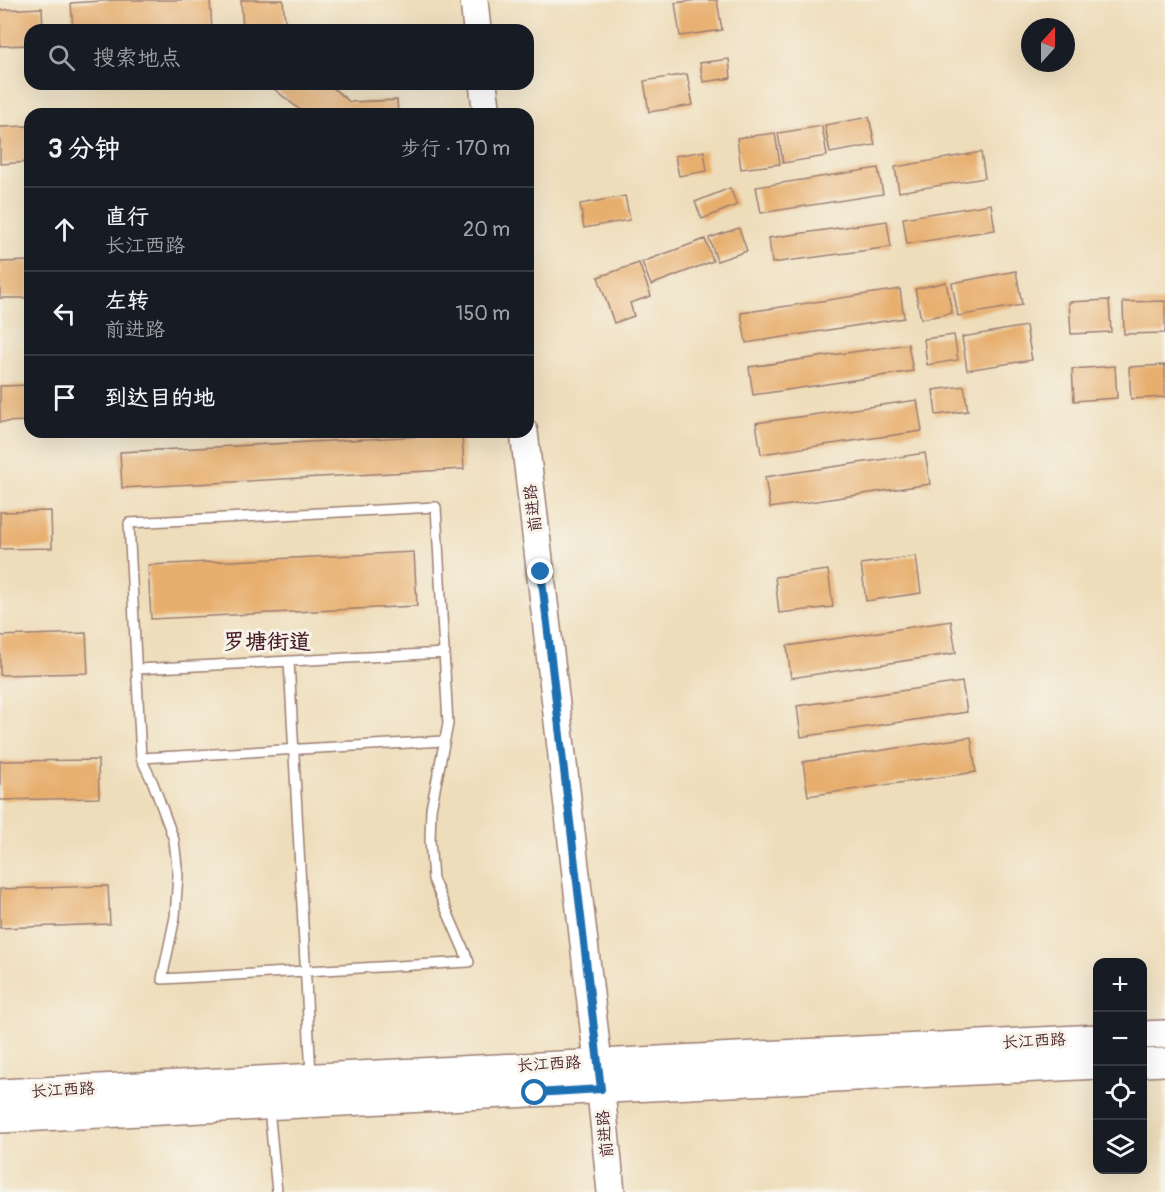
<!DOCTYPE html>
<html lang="zh">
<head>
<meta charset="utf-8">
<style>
	:root { --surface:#171b24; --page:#242831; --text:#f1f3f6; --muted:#9ea1a6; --line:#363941 }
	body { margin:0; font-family:Pangolin,"LXGW WenKai TC",sans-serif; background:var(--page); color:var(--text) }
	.controls { position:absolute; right:18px; bottom:18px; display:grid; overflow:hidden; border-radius:12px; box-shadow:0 6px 24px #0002 }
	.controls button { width:54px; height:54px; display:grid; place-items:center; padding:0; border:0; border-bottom:2px solid var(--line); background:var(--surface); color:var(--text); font:30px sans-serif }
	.compass { position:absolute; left:1021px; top:18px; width:54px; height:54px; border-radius:50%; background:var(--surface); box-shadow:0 6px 24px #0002; rotate:21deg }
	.stop { position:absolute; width:18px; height:18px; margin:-14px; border:4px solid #1f6fb2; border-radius:50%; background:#fff }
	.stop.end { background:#1f6fb2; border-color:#fff; box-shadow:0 2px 6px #0008 }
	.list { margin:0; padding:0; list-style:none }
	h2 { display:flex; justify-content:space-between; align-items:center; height:78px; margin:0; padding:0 24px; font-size:26px }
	h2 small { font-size:20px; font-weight:400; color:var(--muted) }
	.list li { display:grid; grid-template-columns:39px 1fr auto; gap:18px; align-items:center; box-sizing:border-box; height:84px; padding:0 24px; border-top:2px solid var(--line) }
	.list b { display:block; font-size:22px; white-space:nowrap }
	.list p { margin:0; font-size:20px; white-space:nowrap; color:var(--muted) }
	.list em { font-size:20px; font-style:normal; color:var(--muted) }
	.icon { flex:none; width:33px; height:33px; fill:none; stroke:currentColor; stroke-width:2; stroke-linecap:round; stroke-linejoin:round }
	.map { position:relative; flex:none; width:1165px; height:1192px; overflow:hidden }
	.search { position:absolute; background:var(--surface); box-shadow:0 6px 24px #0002; left:24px; top:24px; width:510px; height:66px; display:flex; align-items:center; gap:15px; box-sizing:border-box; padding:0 21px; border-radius:18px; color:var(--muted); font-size:22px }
	.panel { position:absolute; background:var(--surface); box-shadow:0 6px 24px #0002; left:24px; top:108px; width:510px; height:330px; border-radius:18px }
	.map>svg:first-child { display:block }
</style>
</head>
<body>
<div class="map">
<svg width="1165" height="1192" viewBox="0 0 1165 1192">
	<rect width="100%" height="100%" fill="#f7f3e8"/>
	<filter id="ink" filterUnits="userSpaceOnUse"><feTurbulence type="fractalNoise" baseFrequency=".0167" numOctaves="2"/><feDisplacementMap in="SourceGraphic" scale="12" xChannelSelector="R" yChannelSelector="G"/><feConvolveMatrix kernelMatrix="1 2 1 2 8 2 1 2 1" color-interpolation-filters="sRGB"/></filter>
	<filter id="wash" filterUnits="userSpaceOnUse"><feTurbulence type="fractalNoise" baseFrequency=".008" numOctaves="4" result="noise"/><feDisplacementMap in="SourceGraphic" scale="24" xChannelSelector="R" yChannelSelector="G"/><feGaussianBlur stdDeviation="1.35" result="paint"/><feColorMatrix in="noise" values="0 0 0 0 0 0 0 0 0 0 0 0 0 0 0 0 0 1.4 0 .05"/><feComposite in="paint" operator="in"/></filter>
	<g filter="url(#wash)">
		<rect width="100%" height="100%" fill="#eeddba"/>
		<g id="blocks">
			<path fill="#e7ae6d" d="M 117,0 L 210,0 L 212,30 L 73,30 L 71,3 Z
				M 241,0 L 283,0 L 286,30 L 243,30 Z
				M 696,0 L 717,0 L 722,30 L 680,36 L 675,3 Z
				M 42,8 L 43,30 L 30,30 L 30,45 L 0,46 L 0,10 Z
				M 729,59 L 731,78 L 703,82 L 700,63 Z
				M 687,74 L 693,105 L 649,112 L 644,81 Z
				M 268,84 L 328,84 L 350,102 L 397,100 L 398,114 L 305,114 Z
				M 869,117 L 875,145 L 830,153 L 825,125 Z
				M 30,126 L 30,162 L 0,164 L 0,127 Z
				M 822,126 L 827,156 L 783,163 L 778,133 Z
				M 775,133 L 780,164 L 741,169 L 737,138 Z
				M 704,151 L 707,171 L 679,176 L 675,156 Z
				M 981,152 L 985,178 L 899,192 L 895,167 Z
				M 878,168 L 883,194 L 761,213 L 756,187 Z
				M 730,188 L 737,205 L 702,219 L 695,202 Z
				M 625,196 L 630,220 L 584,228 L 580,204 Z
				M 991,204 L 995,230 L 907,244 L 903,218 Z
				M 887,221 L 891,247 L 772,263 L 769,238 Z
				M 739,228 L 747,251 L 717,261 L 709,238 Z
				M 705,239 L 713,261 L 651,285 L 642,262 Z
				M 30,261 L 30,298 L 0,298 L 0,262 Z
				M 639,263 L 651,296 L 630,303 L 634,316 L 614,323 L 598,277 Z
				M 1016,271 L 1022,305 L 958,316 L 952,283 Z
				M 946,282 L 952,313 L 921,319 L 915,289 Z
				M 900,289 L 904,318 L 746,343 L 741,313 Z
				M 1109,300 L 1111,332 L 1071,334 L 1069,302 Z
				M 1165,301 L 1165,333 L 1124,334 L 1123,302 Z
				M 1026,326 L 1032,360 L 967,370 L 962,337 Z
				M 954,335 L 958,360 L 927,365 L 924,339 Z
				M 908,344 L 913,371 L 753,395 L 749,367 Z
				M 1165,365 L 1165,397 L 1131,399 L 1129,367 Z
				M 1115,366 L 1117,398 L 1074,401 L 1072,369 Z
				M 30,385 L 30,421 L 0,422 L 0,386 Z
				M 964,386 L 968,411 L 936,415 L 933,390 Z
				M 917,400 L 922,431 L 761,454 L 756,423 Z
				M 462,434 L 464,469 L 122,488 L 120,452 Z
				M 925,453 L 930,484 L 770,508 L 765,477 Z
				M 51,511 L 52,548 L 0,549 L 0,512 Z
				M 414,552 L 417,606 L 151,619 L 148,565 Z
				M 916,556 L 921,593 L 866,601 L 861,564 Z
				M 828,570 L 833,607 L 779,613 L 775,577 Z
				M 951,621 L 956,653 L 791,678 L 787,646 Z
				M 86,633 L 88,673 L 0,675 L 0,636 Z
				M 962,682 L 967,712 L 801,737 L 797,706 Z
				M 971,737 L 976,772 L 808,796 L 803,762 Z
				M 98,760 L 99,798 L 0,800 L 0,761 Z
				M 108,886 L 110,924 L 0,928 L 0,889 Z"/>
		</g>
	</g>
	<g filter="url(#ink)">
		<use href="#blocks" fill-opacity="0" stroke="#9c7e72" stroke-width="1.5"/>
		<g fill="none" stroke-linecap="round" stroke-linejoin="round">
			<defs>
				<path id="lane" d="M 436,507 L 448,724 L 431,809 L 430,840 L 433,879 L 469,962 L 162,979 L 175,917 L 178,875 L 174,840 L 153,783 L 141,758 L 129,523 Z
					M 289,661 L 311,1075
					M 137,669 L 445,653
					M 141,758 L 444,741
					M 269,1108 L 277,1192"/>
				<path id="secondary" d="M 474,0 L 477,30
					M 483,84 L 487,114
					M 524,432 L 598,1062 L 611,1192
					M 1142,1035 L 1165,1034
					M 1142,1063 L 1165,1062
					M 0,1093 L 1098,1038
					M 0,1119 L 1098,1065"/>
			</defs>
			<use href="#lane" stroke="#9c7e72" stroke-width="12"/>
			<use href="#secondary" stroke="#9c7e72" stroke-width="30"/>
			<use href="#lane" stroke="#fff" stroke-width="9"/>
			<use href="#secondary" stroke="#fff" stroke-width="27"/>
		</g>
	</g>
	<g fill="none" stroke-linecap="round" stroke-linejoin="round" filter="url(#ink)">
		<path stroke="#1f6fb2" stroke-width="8" d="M 535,1093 L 601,1089 L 541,572"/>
	</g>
	<g text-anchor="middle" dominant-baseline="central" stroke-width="6" stroke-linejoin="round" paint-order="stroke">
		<g font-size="16" fill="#4a1f2b" stroke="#f7f3e8">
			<text transform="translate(533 508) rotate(-97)">前进路</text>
			<text transform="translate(1034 1041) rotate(-3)">长江西路</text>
			<text transform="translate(549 1064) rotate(-3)">长江西路</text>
			<text transform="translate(63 1090) rotate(-3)">长江西路</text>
			<text transform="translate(605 1134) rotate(-96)">前进路</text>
		</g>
		<g font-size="22" font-weight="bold" fill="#4a1f2b" stroke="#f7f3e8">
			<text x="267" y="642">罗塘街道</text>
		</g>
	</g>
</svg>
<div class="controls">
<button>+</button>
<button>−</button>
<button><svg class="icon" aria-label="locate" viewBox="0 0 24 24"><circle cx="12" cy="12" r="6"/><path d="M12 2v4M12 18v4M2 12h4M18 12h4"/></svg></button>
<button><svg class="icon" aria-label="layers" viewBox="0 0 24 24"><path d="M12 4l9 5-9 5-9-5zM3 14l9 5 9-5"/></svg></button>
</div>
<svg class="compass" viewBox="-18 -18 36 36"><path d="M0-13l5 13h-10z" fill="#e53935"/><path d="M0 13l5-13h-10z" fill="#9ea1a6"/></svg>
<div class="stop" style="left:535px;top:1093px"></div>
<div class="stop end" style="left:541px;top:572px"></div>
<div class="search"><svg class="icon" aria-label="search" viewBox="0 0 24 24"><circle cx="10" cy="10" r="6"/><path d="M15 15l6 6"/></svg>搜索地点</div>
<section class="panel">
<h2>3 分钟<small>步行 · 170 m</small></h2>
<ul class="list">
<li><svg class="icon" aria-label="ahead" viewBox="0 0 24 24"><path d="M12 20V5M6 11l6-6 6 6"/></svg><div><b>直行</b><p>长江西路</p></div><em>20 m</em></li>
<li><svg class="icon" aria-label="left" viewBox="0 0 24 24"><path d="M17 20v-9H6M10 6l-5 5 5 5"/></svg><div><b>左转</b><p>前进路</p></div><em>150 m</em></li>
<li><svg class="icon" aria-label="arrive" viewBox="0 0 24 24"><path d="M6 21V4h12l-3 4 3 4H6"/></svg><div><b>到达目的地</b></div></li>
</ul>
</section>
</div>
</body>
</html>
